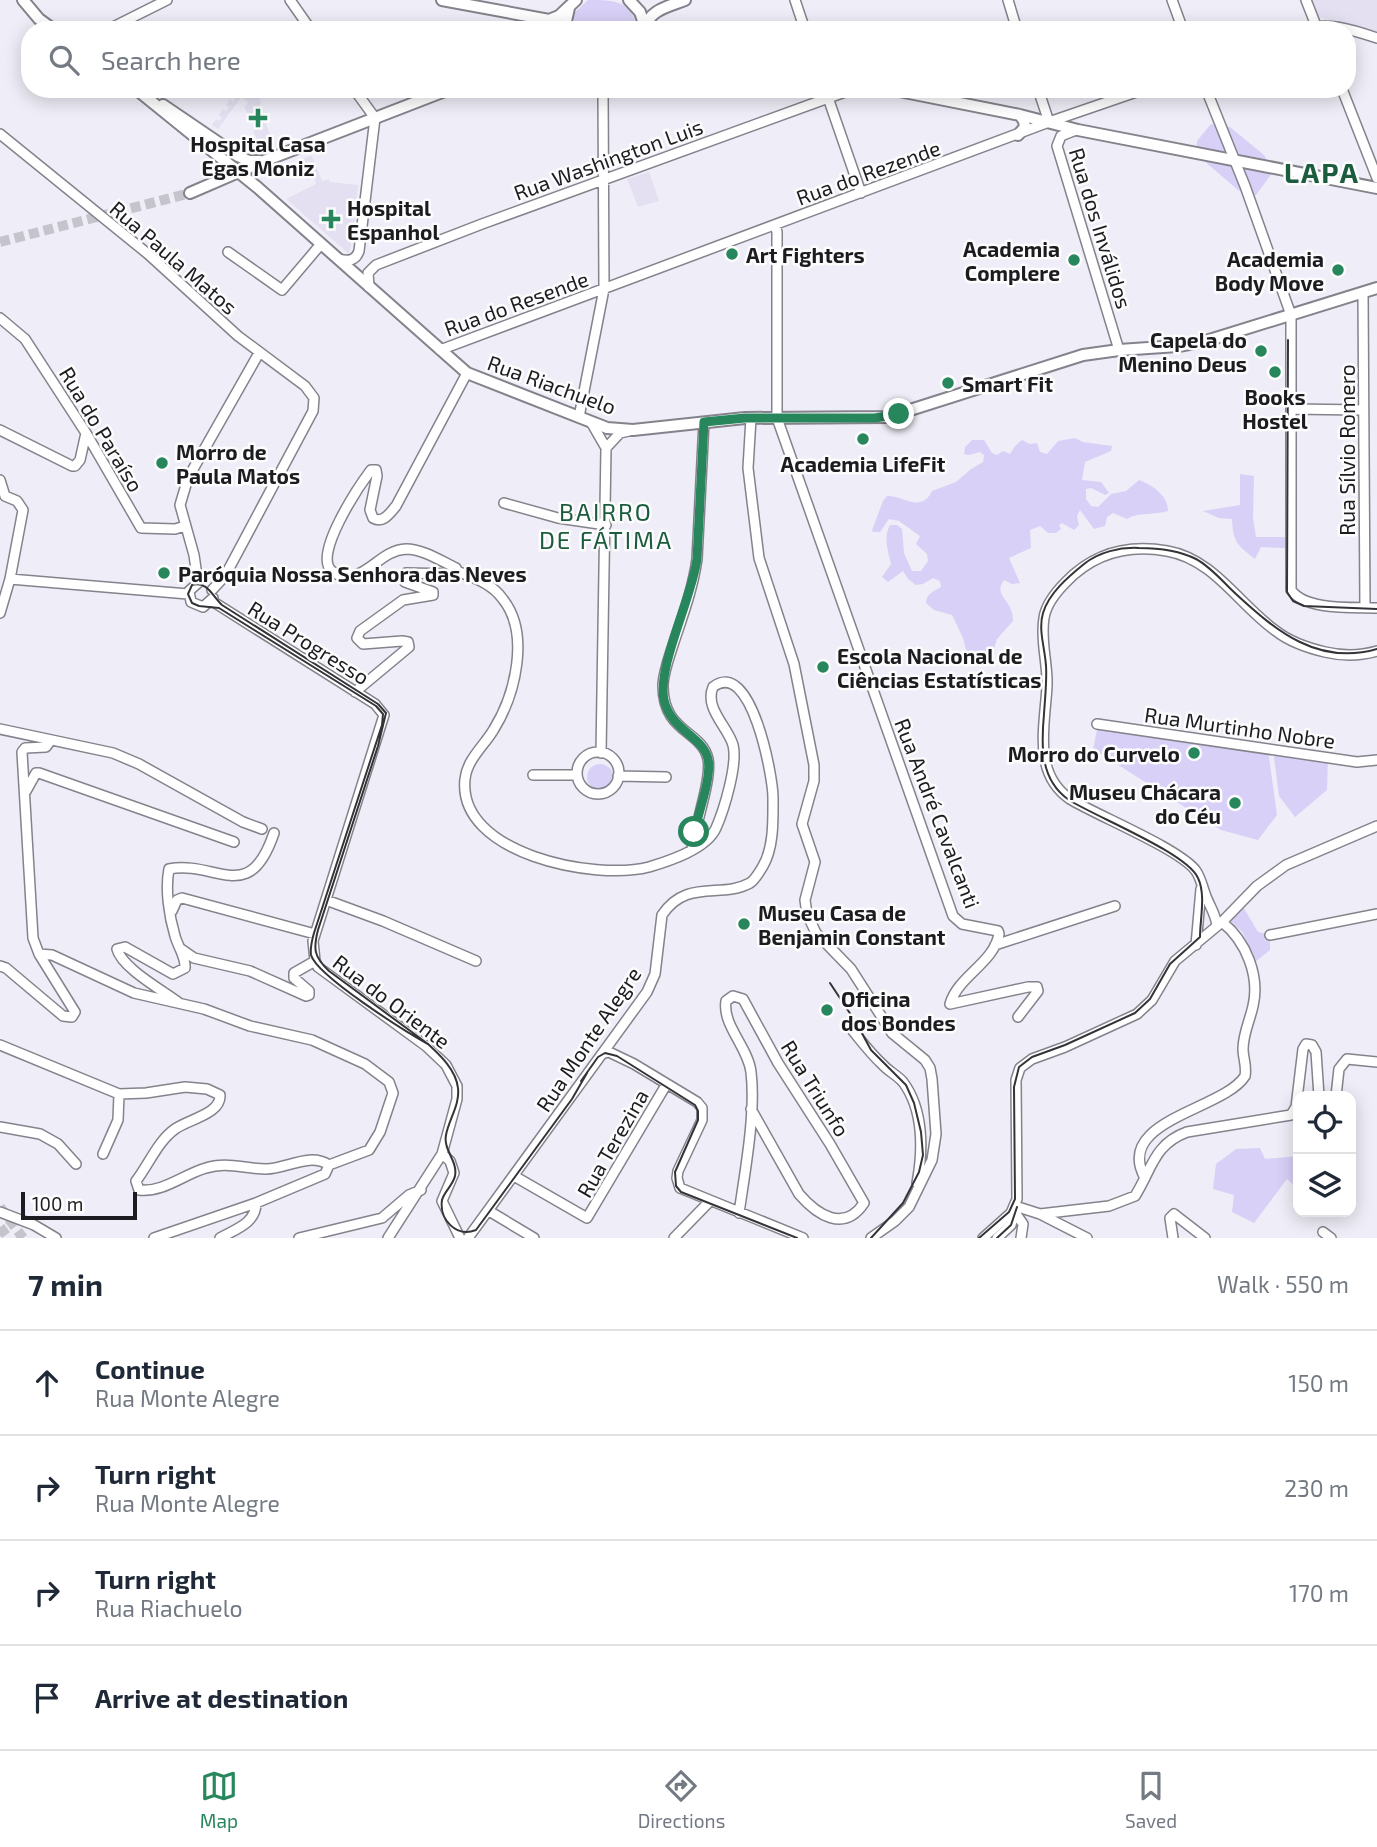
<!DOCTYPE html>
<html lang="en">
<head>
<meta charset="utf-8">
<style>
	:root { --surface:#fff; --page:#f2f2f3; --text:#1f2937; --muted:#747a83; --line:#e0e1e3; --accent:#28865d }
	body { margin:0; font-family:"Exo 2",sans-serif; background:var(--page); color:var(--text) }
	.controls { position:absolute; right:21px; bottom:21px; display:grid; overflow:hidden; border-radius:14px; box-shadow:0 4px 18px #0003 }
	.controls button { width:63px; height:63px; display:grid; place-items:center; padding:0; border:0; border-bottom:2px solid var(--line); background:var(--surface); color:var(--text); font:35px sans-serif }
	.scale { position:absolute; left:21px; bottom:18px; width:116px; box-sizing:border-box; padding-left:7px; border:4px solid #1c1b1f; border-top:0; font-size:19px; line-height:24px; white-space:nowrap; color:#1c1b1f; -webkit-text-stroke:5px #fcfcfd; paint-order:stroke }
	.stop { position:absolute; width:21px; height:21px; margin:-16px; border:5px solid #28865d; border-radius:50%; background:#fff }
	.stop.end { background:#28865d; border-color:#fff; box-shadow:0 2px 7px #0008 }
	.list { margin:0; padding:0; list-style:none }
	h2 { display:flex; justify-content:space-between; align-items:center; height:91px; margin:0; padding:0 28px; font-size:30px }
	h2 small { font-size:23px; font-weight:400; color:var(--muted) }
	.list li { display:grid; grid-template-columns:46px 1fr auto; gap:21px; align-items:center; box-sizing:border-box; height:105px; padding:0 28px; border-top:2px solid var(--line) }
	.list b { display:block; font-size:26px; white-space:nowrap }
	.list p { margin:0; font-size:23px; white-space:nowrap; color:var(--muted) }
	.list em { font-size:23px; font-style:normal; color:var(--muted) }
	.icon { flex:none; width:38px; height:38px; fill:none; stroke:currentColor; stroke-width:2; stroke-linecap:round; stroke-linejoin:round }
	.map { position:relative; flex:none; width:1377px; height:1238px; overflow:hidden }
	.search { position:absolute; background:var(--surface); box-shadow:0 4px 18px #0003; left:21px; right:21px; top:21px; height:77px; display:flex; align-items:center; gap:18px; box-sizing:border-box; padding:0 24px; border-radius:28px; color:var(--muted); font-size:26px }
	.sheet { height:511px; background:var(--surface) }
	nav { display:flex; justify-content:space-around; align-items:center; box-sizing:border-box; height:98px; border-top:2px solid var(--line); background:var(--surface); font-size:19px; color:var(--muted) }
	nav a { display:grid; justify-items:center; gap:4px }
	nav .on { color:var(--accent) }
	.map>svg:first-child { display:block }
</style>
</head>
<body>
<div class="map">
<svg width="1377" height="1238" viewBox="0 0 1377 1238">
	<rect width="100%" height="100%" fill="#efedf7"/>
	<path fill="#e4e0f1" d="M 1311,0 L 1377,0 L 1377,34 L 1318,17 Z
		M 235,89 L 239,91 L 247,89 L 259,97 L 261,103 L 259,106 L 262,106 L 263,109 L 262,113 L 272,140 L 259,145 L 252,127 L 255,125 L 251,113 L 247,113 L 244,106 L 248,104 L 247,101 L 241,97 L 218,129 L 212,125 L 216,119 L 219,121 L 222,118 L 219,115 L 223,109 L 226,111 L 229,107 L 226,105 L 230,99 L 233,102 L 236,98 L 231,94 Z
		M 309,156 L 312,156 L 322,181 L 329,179 L 330,182 L 358,185 L 354,228 L 349,254 L 286,199 L 316,184 L 314,177 L 307,180 L 299,161 Z
		M 649,172 L 659,201 L 638,207 L 627,179 Z"/>
	<path fill="#d9d0f7" d="M 588,0 C 613,0 633,0 637,30 L 568,30 L 573,14 Z
		M 1211,124 L 1230,127 L 1264,155 L 1273,172 L 1256,195 L 1252,196 L 1238,190 L 1196,154 L 1197,141 Z
		M 1075,438 L 1083,442 L 1112,446 L 1111,451 L 1085,462 L 1082,480 L 1101,482 L 1109,493 L 1105,495 L 1091,488 L 1086,489 L 1086,499 L 1091,506 L 1098,507 L 1111,494 L 1126,491 L 1139,480 C 1152,485 1168,495 1168,511 C 1155,515 1138,512 1127,519 L 1113,513 L 1107,517 L 1105,526 L 1094,529 L 1080,510 L 1077,516 L 1079,525 L 1074,530 L 1062,523 L 1059,525 L 1061,529 L 1056,533 L 1048,533 L 1040,526 L 1030,530 L 1031,548 L 1009,558 L 1020,583 L 1012,584 L 1004,580 C 992,596 1014,600 1013,621 L 997,639 L 992,655 C 982,659 976,660 967,654 L 963,638 L 952,615 L 934,610 L 926,603 C 926,594 934,591 941,587 L 940,581 L 933,578 L 923,584 L 916,585 L 908,579 L 903,571 L 888,582 L 882,577 L 891,564 C 888,551 883,538 890,525 L 897,525 L 902,529 L 904,553 L 912,571 L 921,571 L 928,561 L 927,554 L 916,544 L 920,536 L 899,521 L 889,519 L 880,532 L 873,532 L 872,530 L 883,501 L 887,496 C 903,495 921,514 932,491 L 956,482 L 971,469 L 983,462 L 984,455 L 980,452 L 969,455 L 964,454 L 965,447 L 972,440 L 984,440 L 992,453 L 997,455 L 1003,451 L 1010,454 L 1015,446 L 1022,440 L 1030,444 L 1037,443 L 1040,452 L 1047,454 L 1058,441 Z
		M 1240,474 L 1254,476 L 1253,518 L 1256,537 L 1285,537 L 1285,548 L 1261,547 L 1255,559 C 1237,545 1233,542 1232,519 L 1219,518 L 1203,511 L 1240,505 Z
		M 1098,725 L 1268,750 L 1277,815 L 1258,840 L 1221,830 L 1093,749 Z
		M 1273,750 L 1328,758 L 1327,790 L 1295,817 L 1279,796 Z
		M587 777a13 13 0 1 1 26 0a13 13 0 1 1-26 0Z
		M 1242,905 L 1258,932 L 1270,935 L 1270,950 L 1255,962 L 1243,933 L 1228,918 Z
		M 1260,1148 L 1265,1159 L 1298,1156 L 1298,1189 L 1287,1179 L 1254,1223 L 1232,1212 L 1234,1195 L 1213,1189 L 1216,1164 L 1236,1149 Z"/>
	<g fill="none" stroke-linecap="round" stroke-linejoin="round">
		<path stroke="#c5c3cc" stroke-width="10" stroke-dasharray="10 5" stroke-linecap="butt" d="M 0,242 L 190,193
			M 0,1207 L 23,1238
			M 0,1227 L 8,1238"/>
		<defs>
			<path id="minor" d="M 290,0 L 311,30
				M 795,0 L 805,30
				M 1008,0 L 1017,30
				M 1172,0 L 1183,30
				M 1306,0 L 1317,28
				M 107,30 L 167,0
				M 1303,30 C 1327,21 1353,30 1377,38
				M 825,89 L 861,193
				M 1038,89 L 1049,122
				M 1206,89 L 1245,186 L 1291,315 L 1291,590 C 1306,611 1353,607 1377,608
				M 1342,89 L 1377,178
				M 1076,130 L 1061,136 L 1057,146 L 1119,350
				M 0,134 L 148,254 L 238,336 L 305,386 L 314,398 L 313,411 L 225,576 L 212,590
				M 775,225 L 777,232 L 777,418 L 953,916 L 962,924 L 998,931 L 999,934 C 994,963 958,976 950,1004 L 1028,987 L 1037,987 L 1038,991 L 1018,1017
				M 228,252 L 282,290 L 321,244
				M 339,259 C 349,262 356,260 359,251 L 375,118 L 354,89
				M 369,287 L 368,273 L 376,265 L 482,224 L 853,89
				M 1363,293 L 1365,608
				M 0,318 L 25,339 L 86,433 L 141,528 L 175,529 L 185,526
				M 440,350 L 1049,122 L 1145,89
				M 467,373 L 396,506 C 390,513 383,524 373,518 L 370,510 L 377,476 L 376,470 L 371,470 C 359,486 312,556 332,571 C 338,576 345,578 353,576 C 372,571 384,550 406,549 C 423,549 441,561 456,568 L 457,571 C 474,578 491,583 502,598 C 531,633 515,695 494,729 C 485,745 467,759 465,779 C 457,854 595,881 649,867 C 669,861 707,849 716,828 C 724,810 738,764 733,745 C 728,727 704,708 713,687 C 751,657 773,776 773,798 C 773,820 774,847 763,866 C 760,871 755,880 750,883 C 721,899 687,878 662,915 L 655,974 L 647,992 L 468,1238
				M 1291,409 L 1363,410
				M 579,417 L 604,289 L 603,89
				M 751,418 L 748,468 L 759,558 L 794,664 L 814,765 L 814,781 L 802,824 L 815,862 L 805,900 L 807,914 L 816,933 L 851,969 L 892,1033 L 925,1060 L 930,1068 L 932,1079 L 936,1134 L 932,1160 L 909,1207 L 895,1221 L 871,1238
				M 591,422 L 606,448 L 601,753
				M 0,430 L 72,466 L 75,466 L 80,460 L 86,433
				M 606,448 L 620,433 L 629,431
				M 0,480 L 5,496
				M 504,503 L 558,518 L 606,525
				M 10,579 L 188,594
				M 198,583 L 194,555 L 180,505 L 188,478 L 259,353
				M 198,583 L 189,591 L 191,602 L 203,607 L 213,598
				M 212,601 L 375,704 L 384,715 L 313,941 L 315,961 L 318,967 L 426,1046 L 446,1065 L 457,1086 L 457,1099 L 442,1154 L 388,1238
				M 0,613 L 10,579 L 23,510 L 17,501 L 5,496
				M 355,692 L 409,647 L 408,642 L 402,641 L 363,644 L 357,638 L 360,631 L 403,600 L 433,595 L 433,592 L 405,582 L 406,573 L 454,574 L 457,571
				M 1097,724 L 1357,762 L 1377,760
				M 0,729 L 113,753 L 139,764 L 243,822 L 262,829
				M577 773a21 21 0 1 1 42 0a21 21 0 1 1-42 0Z
				M 533,775 L 577,775
				M 618,776 L 666,777
				M 26,791 L 36,773 L 39,773 L 234,842
				M 692,849 C 695,825 712,779 708,759 C 702,730 662,733 663,684 C 664,670 670,655 674,642 C 683,615 693,588 697,559 L 704,422
				M 326,900 L 383,921 L 476,961
				M 172,911 L 177,900 L 182,898 L 315,934
				M 1217,926 C 1216,916 1212,910 1208,901 C 1203,891 1202,880 1196,871 C 1180,849 1098,816 1070,799 C 1032,773 1045,725 1047,686 C 1048,664 1040,640 1044,618 C 1046,604 1056,592 1066,582 C 1093,554 1127,544 1167,551 C 1214,559 1239,605 1276,631 C 1290,642 1308,648 1325,652 C 1342,656 1360,656 1377,651
				M 1270,935 L 1377,914
				M 995,945 L 1115,906
				M 1196,945 L 1201,889
				M 181,949 L 194,958 L 250,971 L 306,996 L 309,995 L 309,991 L 294,978 L 294,973 L 315,961
				M 39,954 L 33,938 L 32,921 L 22,752 L 25,748 L 46,747 L 51,740
				M 0,966 L 6,968 L 63,1016 L 72,1017 L 75,1012 L 39,954 L 52,955 L 134,993 L 204,1009 L 250,1026 L 312,1040 L 365,1064 L 389,1082 L 393,1093 L 380,1132 L 369,1150 L 329,1165 L 325,1174 L 256,1203 L 154,1238
				M 178,1002 C 162,990 122,968 117,949 L 125,947 L 173,974 L 185,968 C 186,957 178,947 175,936 C 169,916 165,889 169,869 C 217,860 249,907 274,833
				M 853,1031 C 862,1042 871,1054 882,1064 C 888,1071 897,1075 903,1082 C 924,1110 923,1151 917,1183
				M 0,1045 L 119,1094 L 146,1093 L 185,1087 L 207,1089 L 220,1095 C 221,1114 189,1119 175,1129 C 158,1141 149,1164 136,1181 L 139,1190 C 163,1193 184,1174 206,1168 C 226,1161 245,1169 266,1169 C 287,1169 309,1152 329,1165
				M 605,1053 L 609,1052 L 634,1064 L 697,1102 L 702,1108 L 702,1120 L 678,1171 L 677,1178 L 680,1188 L 803,1238
				M 1336,1096 L 1339,1069 L 1347,1059 L 1377,1062
				M 0,1127 L 40,1134 L 58,1144 L 76,1164
				M 103,1154 L 118,1120 L 119,1094
				M 442,1154 L 450,1161 L 454,1173 L 442,1201 L 460,1238
				M 514,1176 L 587,1218 L 666,1085
				M 1145,1178 C 1113,1120 1224,1110 1245,1076 C 1247,1066 1243,1058 1243,1049 C 1243,1034 1250,1020 1253,1006 C 1260,976 1246,941 1222,922
				M 1015,1206 L 1040,1214 L 1087,1238
				M 489,1211 L 534,1238
				M 1014,1211 L 1023,1224 L 1021,1238
				M 0,1212 L 34,1225 L 56,1238
				M 739,1213 C 745,1171 756,1113 751,1072 C 748,1047 722,1025 726,1001 L 733,996 L 743,999 L 778,1063 L 830,1144 L 864,1203 C 844,1233 817,1215 799,1194 L 751,1109
				M 1040,1214 L 1109,1206 L 1135,1196 C 1152,1169 1154,1144 1187,1132 L 1291,1115 L 1296,1107 L 1303,1049 L 1306,1044 L 1312,1045 L 1316,1052 L 1319,1096
				M 1323,1232 L 1331,1238
				M 220,1238 C 236,1229 256,1223 256,1203
				M 299,1238 L 382,1218 L 409,1195 L 421,1190
				M 674,1238 L 710,1201
				M 983,1238 L 1011,1213 L 1017,1199 L 1016,1080 L 1020,1068 L 1032,1059 L 1065,1047 L 1137,1014 L 1152,1000 L 1175,961 L 1222,922 L 1257,886 L 1286,865 L 1377,826
				M 997,1238 L 1011,1225 L 1015,1212
				M 1173,1238 L 1170,1218 L 1174,1214 L 1205,1238"/>
			<path id="major" d="M 23,0 L 39,19 L 54,30
				M 442,0 L 549,20 L 559,16 L 576,0
				M 629,0 L 640,12 L 645,27
				M 646,28 C 648,10 670,6 685,0
				M 564,30 L 569,8
				M 136,89 L 257,187 L 467,373 L 607,428 L 633,430 L 745,418 L 888,417 L 1083,355 L 1119,350 L 1178,346 L 1206,341 L 1377,288
				M 889,89 L 1020,115 L 1078,130 L 1377,188
				M 163,105 L 238,156 L 249,161 L 260,161
				M 1018,135 L 1025,127 L 1024,121 L 1020,115
				M 190,193 L 264,161 L 450,89"/>
		</defs>
		<use href="#minor" stroke="#84828b" stroke-width="12"/>
		<use href="#major" stroke="#84828b" stroke-width="14"/>
		<use href="#minor" stroke="#fff" stroke-width="9"/>
		<use href="#major" stroke="#fff" stroke-width="10"/>
		<path stroke="#343338" stroke-width="2" d="M 1288,340 L 1287,592 L 1293,601 L 1304,606 L 1377,609
			M 830,983 L 857,1024 L 871,1050 L 906,1085 L 914,1103 L 921,1132 L 923,1155 L 919,1172 L 903,1203 L 871,1238
			M 428,1044 C 406,1032 317,976 311,955 C 310,948 312,940 314,933 L 382,725 L 383,714 L 376,706 L 219,608 L 199,606 L 192,603 L 188,594 L 192,585 C 208,581 212,596 222,605 L 378,704 L 386,713 L 378,746 L 318,930 C 313,949 314,957 329,971 L 428,1044 C 440,1055 456,1070 458,1088 C 460,1105 449,1119 446,1135 C 443,1150 458,1161 455,1176 C 453,1185 444,1192 442,1200 C 439,1219 456,1238 476,1230 L 572,1099 L 587,1073
			M 581,1081 L 598,1057 L 605,1053 L 617,1056 L 695,1105 L 698,1111 L 698,1120 L 675,1172 L 676,1186 L 681,1192 L 797,1238
			M 979,1238 L 1009,1212 L 1015,1199 L 1014,1087 L 1019,1067 L 1032,1057 L 1065,1045 L 1135,1013 L 1150,999 L 1170,964 L 1200,937 C 1200,919 1206,895 1198,878 C 1187,853 1096,817 1069,800 C 1040,780 1041,746 1044,714 C 1045,698 1047,681 1046,666 C 1045,648 1038,630 1043,613 C 1049,593 1068,577 1084,564 C 1099,552 1120,547 1139,548 C 1158,548 1178,550 1196,559 C 1211,567 1223,582 1236,594 C 1276,631 1318,666 1377,649
			M 997,1238 L 1011,1225 L 1017,1207"/>
	</g>
	<g fill="none" stroke-linecap="round" stroke-linejoin="round">
		<path stroke="#28865d" stroke-width="9" d="M 694,832 C 698,814 712,777 708,759 C 703,736 671,731 664,700 C 657,666 692,598 697,559 L 704,422 L 745,418 L 875,418 L 899,414"/>
	</g>
	<g fill="#28865d" stroke="#fcfcfd" stroke-width="2.5">
		<path d="M254.5 107.5h7v7h7v7h-7v7h-7v-7h-7v-7h7z"/>
		<path d="M327.5 208.5h7v7h7v7h-7v7h-7v-7h-7v-7h7z"/>
		<circle cx="732" cy="254" r="7"/>
		<circle cx="1074" cy="260" r="7"/>
		<circle cx="1338" cy="270" r="7"/>
		<circle cx="1261" cy="351" r="7"/>
		<circle cx="1275" cy="372" r="7"/>
		<circle cx="948" cy="383" r="7"/>
		<circle cx="863" cy="439" r="7"/>
		<circle cx="162" cy="463" r="7"/>
		<circle cx="164" cy="573" r="7"/>
		<circle cx="823" cy="667" r="7"/>
		<circle cx="1194" cy="753" r="7"/>
		<circle cx="1235" cy="803" r="7"/>
		<circle cx="744" cy="924" r="7"/>
		<circle cx="827" cy="1010" r="7"/>
	</g>
	<g text-anchor="middle" dominant-baseline="central" stroke-width="5" stroke-linejoin="round" paint-order="stroke">
		<g font-size="21" font-weight="bold" fill="#1c1b1f" stroke="#fcfcfd" text-anchor="start">
			<text x="258" y="143" text-anchor="middle">Hospital Casa<tspan x="258" dy="24">Egas Moniz</tspan></text>
			<text x="347" y="207">Hospital<tspan x="347" dy="24">Espanhol</tspan></text>
			<text x="1060" y="248" text-anchor="end">Academia<tspan x="1060" dy="24">Complere</tspan></text>
			<text x="746" y="254">Art Fighters</text>
			<text x="1324" y="258" text-anchor="end">Academia<tspan x="1324" dy="24">Body Move</tspan></text>
			<text x="1247" y="339" text-anchor="end">Capela do<tspan x="1247" dy="24">Menino Deus</tspan></text>
			<text x="962" y="383">Smart Fit</text>
			<text x="1275" y="396" text-anchor="middle">Books<tspan x="1275" dy="24">Hostel</tspan></text>
			<text x="176" y="451">Morro de<tspan x="176" dy="24">Paula Matos</tspan></text>
			<text x="863" y="463" text-anchor="middle">Academia LifeFit</text>
			<text x="178" y="573">Paróquia Nossa Senhora das Neves</text>
			<text x="837" y="655">Escola Nacional de<tspan x="837" dy="24">Ciências Estatísticas</tspan></text>
			<text x="1180" y="753" text-anchor="end">Morro do Curvelo</text>
			<text x="1221" y="791" text-anchor="end">Museu Chácara<tspan x="1221" dy="24">do Céu</tspan></text>
			<text x="758" y="912">Museu Casa de<tspan x="758" dy="24">Benjamin Constant</tspan></text>
			<text x="841" y="998">Oficina<tspan x="841" dy="24">dos Bondes</tspan></text>
		</g>
		<g font-size="21" fill="#1c1b1f" stroke="#fcfcfd">
			<text transform="translate(608 159) rotate(-20)">Rua Washington Luis</text>
			<text transform="translate(868 172) rotate(-20)">Rua do Rezende</text>
			<text transform="translate(1101 228) rotate(73)">Rua dos Inválidos</text>
			<text transform="translate(174 257) rotate(41)">Rua Paula Matos</text>
			<text transform="translate(516 303) rotate(-20)">Rua do Resende</text>
			<text transform="translate(552 384) rotate(20)">Rua Riachuelo</text>
			<text transform="translate(102 429) rotate(59)">Rua do Paraíso</text>
			<text transform="translate(1346 450) rotate(-90)">Rua Sílvio Romero</text>
			<text transform="translate(309 642) rotate(32)">Rua Progresso</text>
			<text transform="translate(1240 727) rotate(8)">Rua Murtinho Nobre</text>
			<text transform="translate(938 813) rotate(69)">Rua André Cavalcanti</text>
			<text transform="translate(392 1001) rotate(37)">Rua do Oriente</text>
			<text transform="translate(588 1039) rotate(-56)">Rua Monte Alegre</text>
			<text transform="translate(816 1088) rotate(58)">Rua Triunfo</text>
			<text transform="translate(612 1143) rotate(-60)">Rua Terezina</text>
		</g>
		<g font-size="24" letter-spacing="2" fill="#1b5b3e" stroke="#fcfcfd">
			<text x="606" y="511">BAIRRO<tspan x="606" dy="28">DE FÁTIMA</tspan></text>
		</g>
		<g font-size="28" font-weight="bold" letter-spacing="2" fill="#1b5b3e" stroke="#fcfcfd">
			<text x="1322" y="172">LAPA</text>
		</g>
	</g>
</svg>
<div class="controls">
<button><svg class="icon" aria-label="locate" viewBox="0 0 24 24"><circle cx="12" cy="12" r="6"/><path d="M12 2v4M12 18v4M2 12h4M18 12h4"/></svg></button>
<button><svg class="icon" aria-label="layers" viewBox="0 0 24 24"><path d="M12 4l9 5-9 5-9-5zM3 14l9 5 9-5"/></svg></button>
</div>
<div class="scale">100 m</div>
<div class="stop" style="left:694px;top:832px"></div>
<div class="stop end" style="left:899px;top:414px"></div>
<div class="search"><svg class="icon" aria-label="search" viewBox="0 0 24 24"><circle cx="10" cy="10" r="6"/><path d="M15 15l6 6"/></svg>Search here</div>
</div>
<section class="sheet">
<h2>7 min<small>Walk · 550 m</small></h2>
<ul class="list">
<li><svg class="icon" aria-label="ahead" viewBox="0 0 24 24"><path d="M12 20V5M6 11l6-6 6 6"/></svg><div><b>Continue</b><p>Rua Monte Alegre</p></div><em>150 m</em></li>
<li><svg class="icon" aria-label="right" viewBox="0 0 24 24"><path d="M7 20v-9h11M14 6l5 5-5 5"/></svg><div><b>Turn right</b><p>Rua Monte Alegre</p></div><em>230 m</em></li>
<li><svg class="icon" aria-label="right" viewBox="0 0 24 24"><path d="M7 20v-9h11M14 6l5 5-5 5"/></svg><div><b>Turn right</b><p>Rua Riachuelo</p></div><em>170 m</em></li>
<li><svg class="icon" aria-label="arrive" viewBox="0 0 24 24"><path d="M6 21V4h12l-3 4 3 4H6"/></svg><div><b>Arrive at destination</b></div></li>
</ul>
</section>
<nav>
<a class="on"><svg class="icon" aria-label="map" viewBox="0 0 24 24"><path d="M3 6l6-2 6 2 6-2v14l-6 2-6-2-6 2zM9 4v14M15 6v14"/></svg>Map</a>
<a><svg class="icon" aria-label="directions" viewBox="0 0 24 24"><path d="M12 3l9 9-9 9-9-9zM9 14v-3h6M13 9l2 2-2 2"/></svg>Directions</a>
<a><svg class="icon" aria-label="saved" viewBox="0 0 24 24"><path d="M7 4h10v16l-5-4-5 4z"/></svg>Saved</a>
</nav>
</body>
</html>
